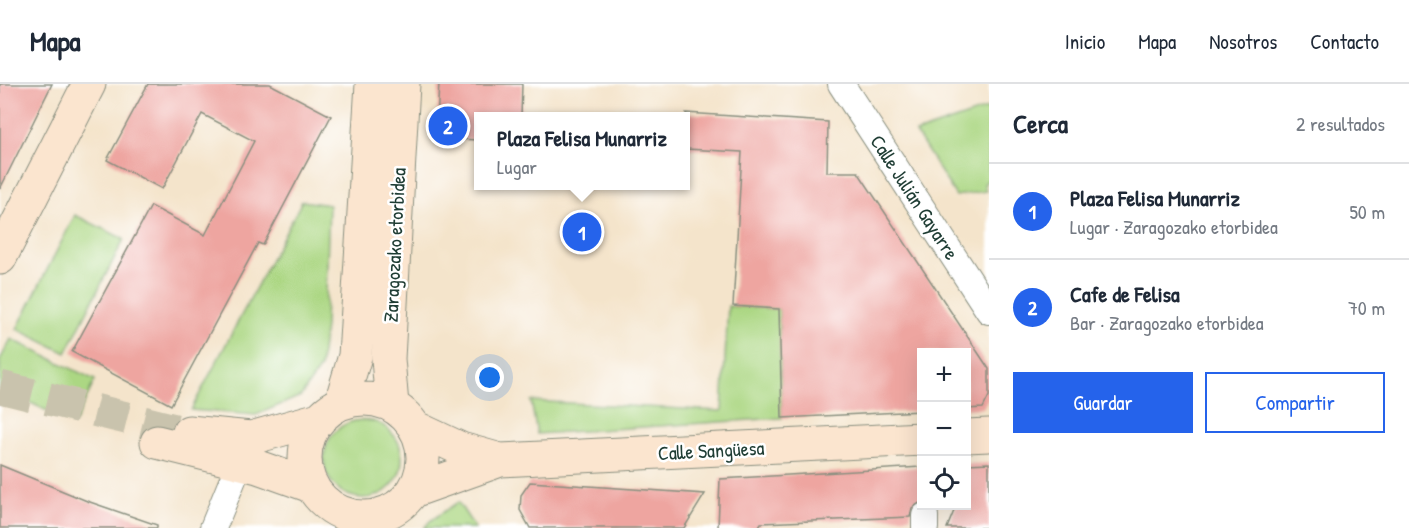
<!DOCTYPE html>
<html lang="es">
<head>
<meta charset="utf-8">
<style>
	:root { --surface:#fff; --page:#f2f2f3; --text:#1f2937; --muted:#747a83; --line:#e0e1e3; --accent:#2563eb }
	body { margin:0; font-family:"Patrick Hand",sans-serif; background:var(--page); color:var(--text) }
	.controls { position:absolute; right:18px; bottom:18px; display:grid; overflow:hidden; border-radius:0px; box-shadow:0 6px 24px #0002 }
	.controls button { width:54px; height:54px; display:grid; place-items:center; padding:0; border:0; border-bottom:2px solid var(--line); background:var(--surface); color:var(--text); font:30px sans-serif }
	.you { position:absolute; left:490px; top:294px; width:21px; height:21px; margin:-15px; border:4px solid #fff; border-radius:50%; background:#1a73e8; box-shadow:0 0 0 9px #1a73e833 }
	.badge { display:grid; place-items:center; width:39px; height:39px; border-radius:50%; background:var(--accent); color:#fff; font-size:20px; font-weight:700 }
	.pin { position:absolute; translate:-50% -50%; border:3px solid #fff; box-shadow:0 2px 6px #0006 }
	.popup { position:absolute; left:474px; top:28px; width:216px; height:78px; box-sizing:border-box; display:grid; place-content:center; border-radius:0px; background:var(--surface); filter:drop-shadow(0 2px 4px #0005); font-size:20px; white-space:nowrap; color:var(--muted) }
	.popup b { font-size:22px; color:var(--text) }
	.popup::after { content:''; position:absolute; left:50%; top:100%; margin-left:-12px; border:12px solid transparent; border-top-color:var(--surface) }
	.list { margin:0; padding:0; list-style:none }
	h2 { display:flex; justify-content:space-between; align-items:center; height:78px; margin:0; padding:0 24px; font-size:26px }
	h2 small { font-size:20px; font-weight:400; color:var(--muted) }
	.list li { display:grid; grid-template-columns:39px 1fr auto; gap:18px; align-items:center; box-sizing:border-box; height:96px; padding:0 24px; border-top:2px solid var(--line) }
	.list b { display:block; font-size:22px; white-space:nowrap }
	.list p { margin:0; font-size:20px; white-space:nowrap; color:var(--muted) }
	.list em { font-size:20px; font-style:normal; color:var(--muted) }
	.actions { display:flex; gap:12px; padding:18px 24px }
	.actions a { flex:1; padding:14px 0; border:2px solid var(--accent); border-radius:0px; text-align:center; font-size:21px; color:var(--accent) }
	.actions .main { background:var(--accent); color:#fff }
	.icon { flex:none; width:33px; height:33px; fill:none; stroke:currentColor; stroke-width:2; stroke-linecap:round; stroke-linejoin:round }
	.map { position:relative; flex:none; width:989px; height:444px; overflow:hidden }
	header { display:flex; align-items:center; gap:36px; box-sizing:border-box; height:84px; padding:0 30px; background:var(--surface); border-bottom:2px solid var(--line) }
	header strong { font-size:28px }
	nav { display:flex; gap:33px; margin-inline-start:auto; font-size:21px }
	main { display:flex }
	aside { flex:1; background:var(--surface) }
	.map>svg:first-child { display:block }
</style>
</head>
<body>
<header>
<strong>Mapa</strong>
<nav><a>Inicio</a><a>Mapa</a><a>Nosotros</a><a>Contacto</a></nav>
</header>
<main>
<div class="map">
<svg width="989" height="444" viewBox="0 0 989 444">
	<rect width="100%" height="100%" fill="#fff"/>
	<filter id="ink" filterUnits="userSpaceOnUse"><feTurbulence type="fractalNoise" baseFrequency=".0167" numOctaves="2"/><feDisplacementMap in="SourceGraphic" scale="12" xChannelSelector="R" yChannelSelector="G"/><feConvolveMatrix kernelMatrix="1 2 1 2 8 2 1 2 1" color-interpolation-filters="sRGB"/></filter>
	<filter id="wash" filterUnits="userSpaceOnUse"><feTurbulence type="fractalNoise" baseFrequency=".008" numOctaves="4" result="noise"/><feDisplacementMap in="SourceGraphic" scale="24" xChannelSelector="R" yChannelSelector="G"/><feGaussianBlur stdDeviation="1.35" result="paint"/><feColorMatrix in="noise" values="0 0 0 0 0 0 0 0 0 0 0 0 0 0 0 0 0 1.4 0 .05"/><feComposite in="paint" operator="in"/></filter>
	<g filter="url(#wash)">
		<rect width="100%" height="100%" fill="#f4e4cb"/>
		<path fill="#acd783" stroke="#668a5c" stroke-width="1.5" d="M 989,24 L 989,95 L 984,100 L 986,107 L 956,112 L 916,49 Z
			M 302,117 L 329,121 L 325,242 L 320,284 L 301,312 L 256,331 L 191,326 Z
			M 75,131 L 124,155 L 66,269 L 17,245 Z
			M 728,222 L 779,225 L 782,334 L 537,350 L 531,317 L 722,327 Z
			M 11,255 L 95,296 L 74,340 L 0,304 L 0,276 Z
			M324 375a39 39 0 1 1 78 0a39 39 0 1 1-78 0Z
			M 458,418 L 475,444 L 424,444 L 430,437 Z"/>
		<g id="blocks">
			<path fill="#eea5a0" d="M 0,0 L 52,0 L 0,105 Z
				M 148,0 L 270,0 L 331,32 L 263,161 L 258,159 L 171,321 L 72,268 L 151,122 L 205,151 L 254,57 L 202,30 L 162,105 L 107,76 Z
				M 439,0 L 522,0 L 521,33 L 478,33 L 478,56 L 436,54 Z
				M 686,29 L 828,38 L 827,88 L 858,88 L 989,285 L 989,312 L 983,324 L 966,325 L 966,268 L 921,268 L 921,327 L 782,334 L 779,225 L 733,222 L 742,68 L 686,65 Z
				M 989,379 L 989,444 L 947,444 L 956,422 L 966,422 L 966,380 Z
				M 0,381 L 87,417 L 157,441 L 157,444 L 0,444 Z
				M 921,383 L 921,418 L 912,424 L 910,433 L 761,439 L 758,444 L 718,444 L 720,395 Z
				M 530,398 L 705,410 L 684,444 L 530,444 L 520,426 L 521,411 Z"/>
		</g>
	</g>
	<g filter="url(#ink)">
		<use href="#blocks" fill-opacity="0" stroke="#8a9080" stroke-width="1.5"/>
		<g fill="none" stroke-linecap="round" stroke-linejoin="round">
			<path stroke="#c9c3ad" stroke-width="33" stroke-dasharray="33 16" stroke-linecap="butt" d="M 0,303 L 179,347"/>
			<defs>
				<path id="street" d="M 841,0 L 989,227
					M 925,432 L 925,444
					M 213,444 L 240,378"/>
				<path id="secondary" d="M 0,174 L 89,0
					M305 374a59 59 0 1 1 118 0a59 59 0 1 1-118 0Z
					M 341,319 L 355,272 L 372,0
					M 392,321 L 388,275 L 403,0
					M 414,343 L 461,365 L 500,376
					M 189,348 L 251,354 L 319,335
					M 966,352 L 989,351
					M 157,358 L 258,383 L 311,402
					M 413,407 L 500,376 L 922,355"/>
			</defs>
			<use href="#street" stroke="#8a9080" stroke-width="28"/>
			<use href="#secondary" stroke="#8a9080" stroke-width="35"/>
			<use href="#street" stroke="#fff" stroke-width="26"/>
			<use href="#secondary" stroke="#fbe5cf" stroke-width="33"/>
		</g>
	</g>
	<g text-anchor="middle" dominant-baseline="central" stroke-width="5" stroke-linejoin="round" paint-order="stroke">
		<g font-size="20" fill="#1f3d34" stroke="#fff">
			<text transform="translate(915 113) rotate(57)">Calle Julián Gayarre</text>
			<text transform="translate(394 161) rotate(-87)">Zaragozako etorbidea</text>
			<text transform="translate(711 366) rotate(-3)">Calle Sangüesa</text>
		</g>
	</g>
</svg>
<div class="controls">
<button>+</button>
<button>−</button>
<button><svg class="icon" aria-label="locate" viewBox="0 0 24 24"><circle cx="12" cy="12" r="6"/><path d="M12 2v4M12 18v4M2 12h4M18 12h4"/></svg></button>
</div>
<div class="you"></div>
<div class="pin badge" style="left:582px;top:148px">1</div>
<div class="popup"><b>Plaza Felisa Munarriz</b>Lugar</div>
<div class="pin badge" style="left:448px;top:42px">2</div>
</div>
<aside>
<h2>Cerca<small>2 resultados</small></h2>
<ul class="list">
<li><span class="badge">1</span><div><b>Plaza Felisa Munarriz</b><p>Lugar · Zaragozako etorbidea</p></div><em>50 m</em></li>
<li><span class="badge">2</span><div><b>Cafe de Felisa</b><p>Bar · Zaragozako etorbidea</p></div><em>70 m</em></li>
</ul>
<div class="actions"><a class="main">Guardar</a><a>Compartir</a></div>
</aside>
</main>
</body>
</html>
